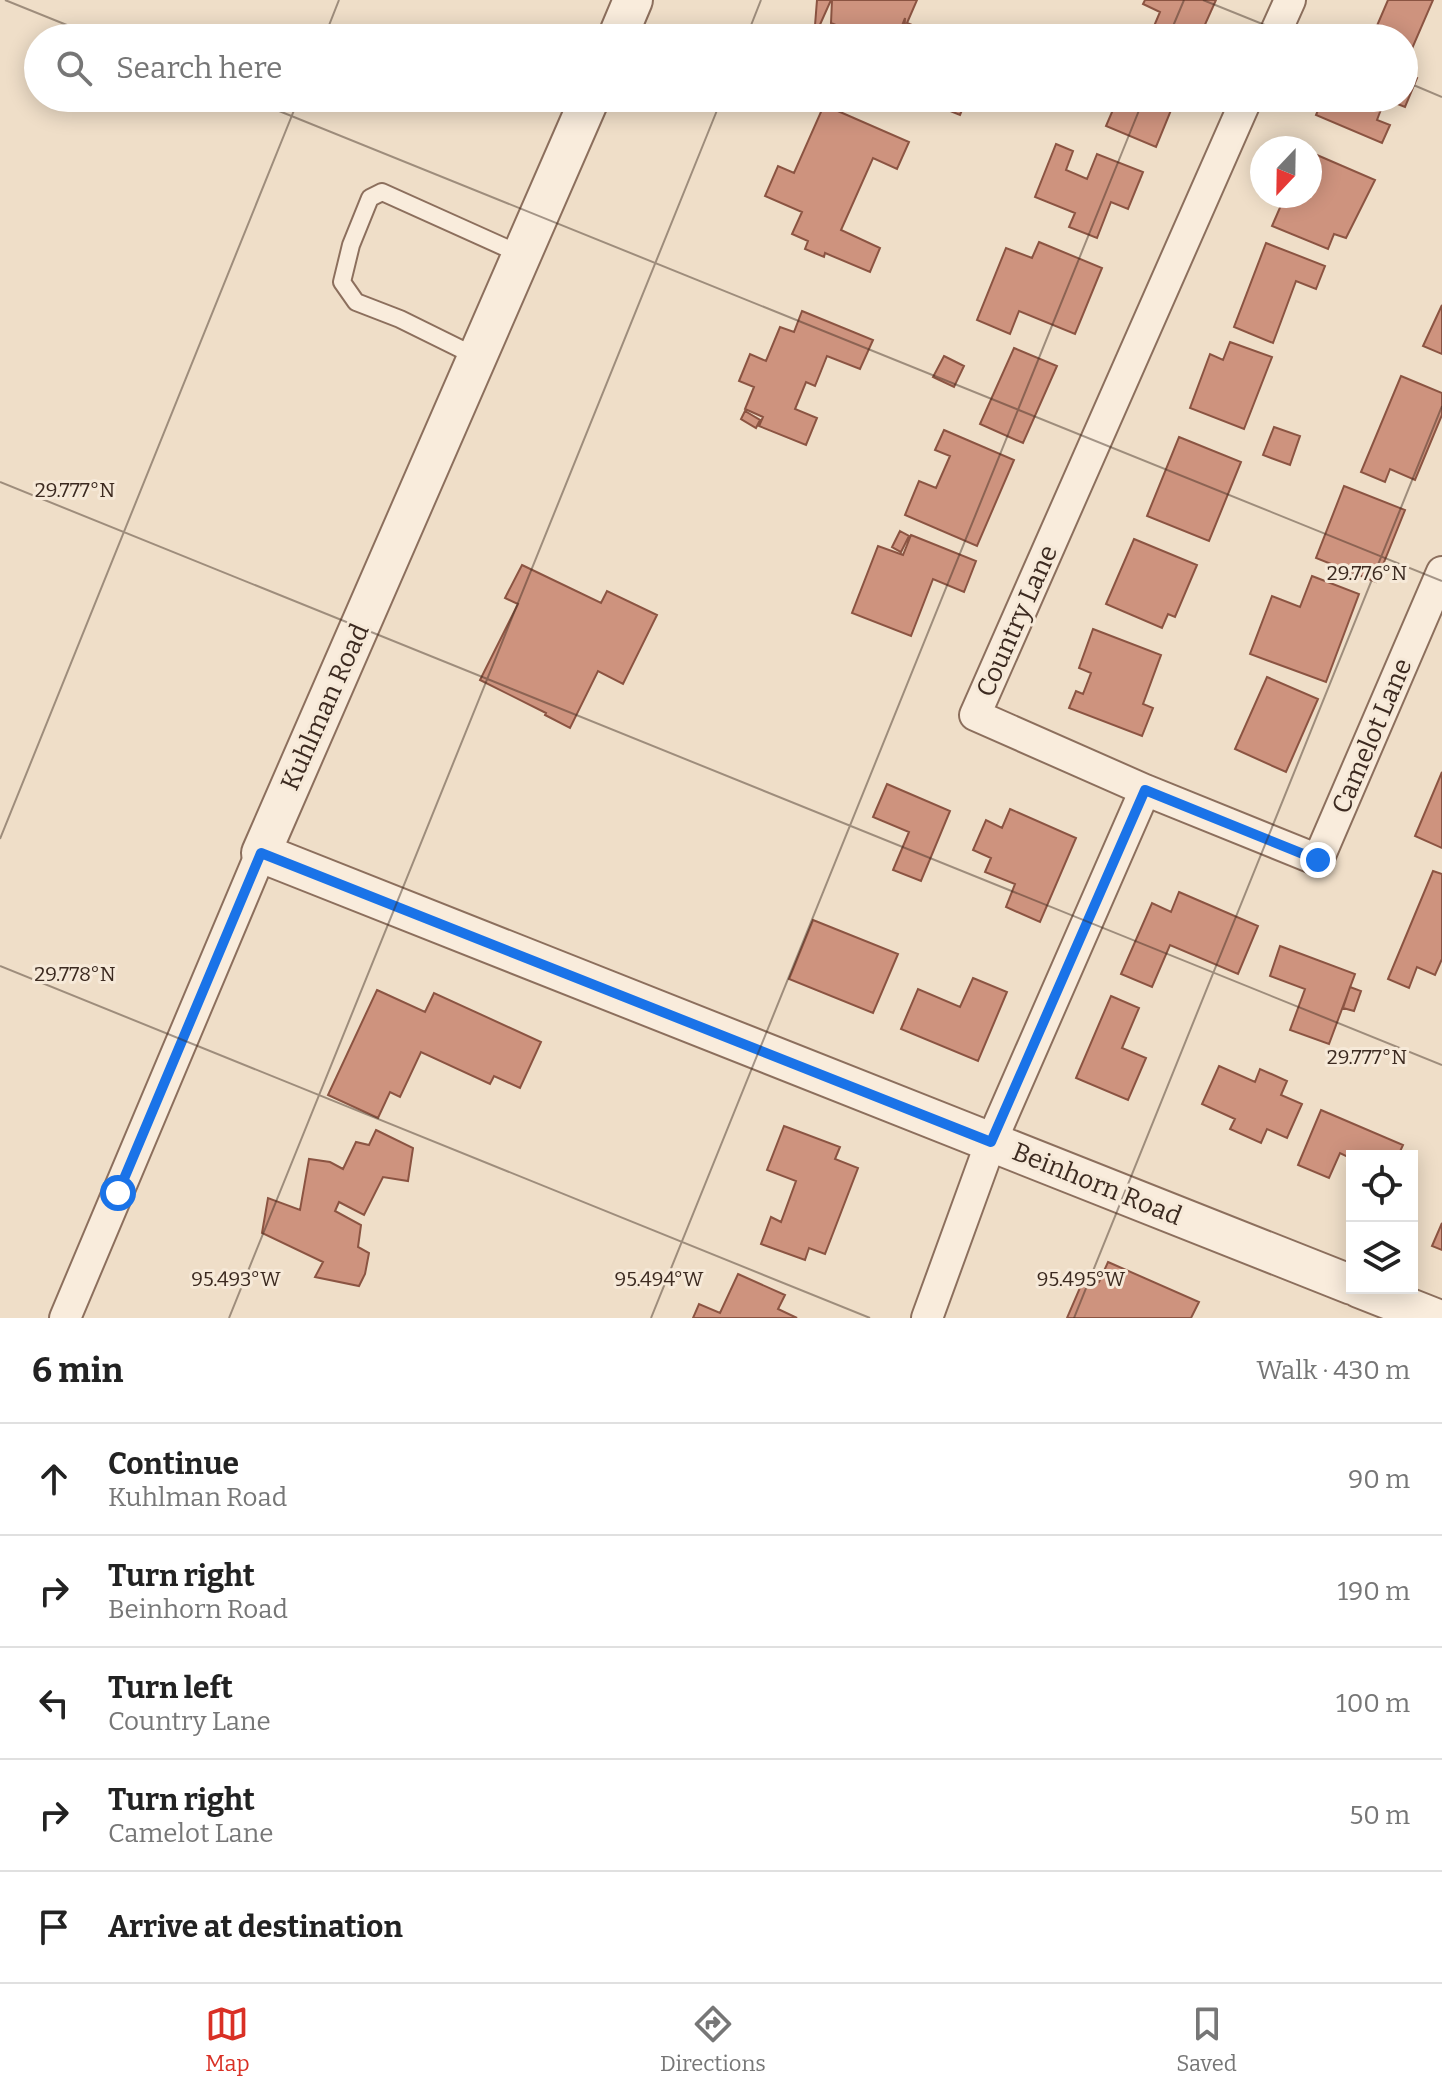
<!DOCTYPE html>
<html lang="en">
<head>
<meta charset="utf-8">
<style>
	:root { --surface:#fff; --page:#f6f6f6; --text:#222; --muted:#767676; --line:#e0e0e0; --accent:#d93025 }
	body { margin:0; font-family:Bitter,serif; background:var(--page); color:var(--text) }
	.controls { position:absolute; right:24px; bottom:24px; display:grid; overflow:hidden; border-radius:0px; box-shadow:0 4px 20px #0003 }
	.controls button { width:72px; height:72px; display:grid; place-items:center; padding:0; border:0; border-bottom:2px solid var(--line); background:var(--surface); color:var(--text); font:40px sans-serif }
	.compass { position:absolute; left:1250px; top:136px; width:72px; height:72px; border-radius:50%; background:var(--surface); box-shadow:0 4px 20px #0003; rotate:202deg }
	.stop { position:absolute; width:24px; height:24px; margin:-18px; border:6px solid #1a73e8; border-radius:50%; background:#fff }
	.stop.end { background:#1a73e8; border-color:#fff; box-shadow:0 2px 8px #0008 }
	.list { margin:0; padding:0; list-style:none }
	h2 { display:flex; justify-content:space-between; align-items:center; height:104px; margin:0; padding:0 32px; font-size:34px }
	h2 small { font-size:26px; font-weight:400; color:var(--muted) }
	.list li { display:grid; grid-template-columns:52px 1fr auto; gap:24px; align-items:center; box-sizing:border-box; height:112px; padding:0 32px; border-top:2px solid var(--line) }
	.list b { display:block; font-size:30px; white-space:nowrap }
	.list p { margin:0; font-size:26px; white-space:nowrap; color:var(--muted) }
	.list em { font-size:26px; font-style:normal; color:var(--muted) }
	.icon { flex:none; width:44px; height:44px; fill:none; stroke:currentColor; stroke-width:2; stroke-linecap:round; stroke-linejoin:round }
	.map { position:relative; flex:none; width:1442px; height:1318px; overflow:hidden }
	.search { position:absolute; background:var(--surface); box-shadow:0 4px 20px #0003; left:24px; right:24px; top:24px; height:88px; display:flex; align-items:center; gap:20px; box-sizing:border-box; padding:0 28px; border-radius:44px; color:var(--muted); font-size:30px }
	.sheet { height:664px; background:var(--surface) }
	nav { display:flex; justify-content:space-around; align-items:center; box-sizing:border-box; height:112px; border-top:2px solid var(--line); background:var(--surface); font-size:22px; color:var(--muted) }
	nav a { display:grid; justify-items:center; gap:4px }
	nav .on { color:var(--accent) }
	.map>svg:first-child { display:block }
</style>
</head>
<body>
<div class="map">
<svg width="1442" height="1318" viewBox="0 0 1442 1318">
	<rect width="100%" height="100%" fill="#efdec8"/>
	<path fill="#ce937e" stroke="#8b5442" stroke-width="2" d="M 817,0 L 831,0 L 814,38 Z
		M 832,0 L 917,0 L 907,23 L 930,32 L 927,38 L 904,38 L 905,18 L 897,38 L 867,38 L 831,23 Z
		M 1145,0 L 1216,0 L 1199,38 L 1149,38 L 1160,12 L 1143,4 Z
		M 1388,0 L 1433,0 L 1411,51 L 1404,48 L 1404,38 L 1380,38 L 1373,35 Z
		M 1404,73 L 1417,78 L 1405,107 L 1385,99 L 1377,120 L 1390,125 L 1382,143 L 1316,115 L 1323,98 L 1404,98 Z
		M 918,98 L 967,98 L 960,115 Z
		M 1118,98 L 1176,98 L 1156,147 L 1106,126 Z
		M 824,105 L 909,142 L 897,169 L 873,158 L 841,230 L 880,248 L 870,272 L 825,253 L 824,257 L 805,249 L 808,241 L 792,234 L 802,212 L 765,196 L 778,166 L 794,173 Z
		M 1056,144 L 1073,151 L 1066,170 L 1087,179 L 1097,154 L 1143,172 L 1128,209 L 1111,202 L 1097,238 L 1069,227 L 1075,213 L 1035,197 Z
		M 1310,152 L 1375,180 L 1346,238 L 1334,234 L 1328,249 L 1272,226 L 1285,196 L 1310,196 Z
		M 1039,242 L 1102,268 L 1075,334 L 1019,311 L 1010,334 L 977,320 L 1006,248 L 1032,258 Z
		M 1266,243 L 1325,266 L 1316,289 L 1296,281 L 1273,343 L 1234,327 Z
		M 1442,305 L 1442,354 L 1423,346 Z
		M 802,311 L 873,340 L 860,369 L 827,356 L 815,386 L 806,382 L 795,409 L 817,418 L 806,445 L 759,426 L 763,417 L 745,409 L 754,387 L 739,381 L 750,354 L 766,361 L 780,327 L 794,332 Z
		M 1230,342 L 1272,357 L 1244,429 L 1190,408 L 1210,354 L 1223,360 Z
		M 1014,348 L 1057,366 L 1023,443 L 980,424 Z
		M 944,356 L 964,366 L 954,387 L 933,377 Z
		M 1401,376 L 1442,393 L 1442,415 L 1415,480 L 1390,469 L 1385,482 L 1361,472 Z
		M 745,411 L 760,420 L 756,428 L 741,419 Z
		M 1274,427 L 1300,436 L 1290,465 L 1263,455 Z
		M 944,430 L 1014,460 L 977,546 L 905,515 L 919,481 L 936,488 L 950,456 L 935,450 Z
		M 1179,437 L 1241,462 L 1209,541 L 1147,516 Z
		M 1344,486 L 1405,510 L 1376,582 L 1316,558 Z
		M 900,531 L 909,536 L 901,552 L 892,547 Z
		M 911,535 L 976,561 L 964,592 L 933,579 L 911,636 L 852,613 L 878,546 L 903,555 Z
		M 1134,539 L 1197,565 L 1175,617 L 1168,614 L 1162,628 L 1106,604 Z
		M 522,565 L 601,603 L 607,591 L 657,615 L 623,684 L 598,671 L 570,728 L 545,715 L 546,713 L 480,680 L 518,604 L 505,598 Z
		M 1312,576 L 1359,594 L 1326,682 L 1250,654 L 1272,596 L 1300,607 Z
		M 1093,629 L 1161,655 L 1143,704 L 1153,708 L 1142,736 L 1069,708 L 1076,691 L 1083,694 L 1091,673 L 1079,668 Z
		M 1267,677 L 1318,699 L 1286,772 L 1235,749 Z
		M 1442,772 L 1442,848 L 1415,836 Z
		M 887,784 L 950,811 L 921,881 L 893,870 L 909,832 L 873,817 Z
		M 1010,809 L 1076,838 L 1040,922 L 1006,907 L 1015,884 L 985,872 L 991,858 L 973,850 L 986,820 L 1002,828 Z
		M 1433,871 L 1442,874 L 1442,959 L 1435,975 L 1417,967 L 1409,988 L 1388,979 Z
		M 1179,892 L 1258,926 L 1238,974 L 1170,945 L 1152,987 L 1121,974 L 1152,903 L 1171,912 Z
		M 813,920 L 898,954 L 873,1013 L 789,979 Z
		M 1280,946 L 1355,974 L 1329,1044 L 1290,1030 L 1305,989 L 1270,976 Z
		M 973,978 L 1007,992 L 978,1061 L 901,1029 L 918,989 L 960,1007 Z
		M 1350,987 L 1361,991 L 1354,1011 L 1343,1008 Z
		M 377,990 L 425,1012 L 434,993 L 541,1042 L 520,1088 L 494,1076 L 490,1084 L 421,1052 L 400,1097 L 390,1092 L 378,1118 L 328,1095 Z
		M 1111,996 L 1139,1008 L 1122,1048 L 1146,1058 L 1128,1100 L 1076,1078 Z
		M 1219,1066 L 1255,1082 L 1260,1069 L 1287,1081 L 1281,1095 L 1302,1104 L 1287,1138 L 1267,1129 L 1261,1143 L 1230,1129 L 1235,1119 L 1202,1104 Z
		M 1321,1110 L 1403,1145 L 1398,1156 L 1352,1156 L 1352,1159 L 1340,1153 L 1329,1178 L 1298,1165 Z
		M 784,1126 L 840,1147 L 835,1159 L 858,1168 L 825,1254 L 809,1248 L 805,1260 L 761,1244 L 771,1217 L 781,1222 L 796,1181 L 767,1170 Z
		M 376,1130 L 413,1148 L 408,1181 L 383,1177 L 364,1215 L 339,1202 L 335,1211 L 361,1225 L 358,1247 L 369,1253 L 365,1274 L 359,1286 L 315,1277 L 323,1262 L 262,1233 L 268,1198 L 300,1210 L 309,1159 L 330,1162 L 343,1169 L 356,1142 L 369,1145 Z
		M 1442,1223 L 1442,1250 L 1432,1246 Z
		M 1108,1262 L 1199,1302 L 1191,1318 L 1067,1318 L 1085,1276 L 1099,1282 Z
		M 738,1274 L 785,1295 L 778,1309 L 797,1318 L 693,1318 L 699,1304 L 720,1313 Z"/>
	<g fill="none" stroke-linecap="round" stroke-linejoin="round">
		<defs>
			<path id="service" d="M 477,357 L 400,319 L 356,302 L 342,282 L 351,245 L 370,198 L 382,192 L 522,255"/>
			<path id="minor" d="M 1273,38 L 1290,0
				M 1247,98 L 975,715 L 1145,790 L 1318,860 L 1442,572
				M 65,1318 L 261,853
				M 927,1318 L 991,1142 L 1145,790"/>
			<path id="tertiary" d="M 617,38 L 633,0
				M 590,98 L 261,853 L 1352,1285
				M 1359,1288 L 1435,1318"/>
		</defs>
		<use href="#service" stroke="#8c6f5d" stroke-width="20"/>
		<use href="#minor" stroke="#8c6f5d" stroke-width="34"/>
		<use href="#tertiary" stroke="#8c6f5d" stroke-width="42"/>
		<use href="#service" stroke="#f9ecdc" stroke-width="16"/>
		<use href="#minor" stroke="#f9ecdc" stroke-width="30"/>
		<use href="#tertiary" stroke="#f9ecdc" stroke-width="38"/>
	</g>
	<g fill="none" stroke-linecap="round" stroke-linejoin="round">
		<path stroke="#1a73e8" stroke-width="10" d="M 118,1193 L 261,853 L 991,1142 L 1145,790 L 1318,860"/>
	</g>
	<path fill="none" stroke="#3c2a20" stroke-width="2" stroke-opacity="0.45" d="M 5,0 L 99,38M 1203,0 L 1297,38M 324,38 L 339,0M 746,38 L 761,0M 1168,38 L 1184,0M 1404,81 L 1442,97M 247,98 L 1442,581M 0,482 L 1442,1065M 0,839 L 299,98M 0,966 L 870,1318M 229,1318 L 722,98M 651,1318 L 1144,98M 1074,1318 L 1442,406"/>
	<g text-anchor="middle" dominant-baseline="central" stroke-width="6" stroke-linejoin="round" paint-order="stroke">
		<g font-size="26" fill="#3c2a20" stroke="#f6e9d8">
			<text transform="translate(1017 621) rotate(-66)">Country Lane</text>
			<text transform="translate(325 707) rotate(-66)">Kuhlman Road</text>
			<text transform="translate(1372 736) rotate(-67)">Camelot Lane</text>
			<text transform="translate(1097 1184) rotate(22)">Beinhorn Road</text>
		</g>
	</g>
	<g font-size="20" text-anchor="middle" fill="#3c2a20" stroke="#f6e9d8" stroke-width="6" stroke-linejoin="round" paint-order="stroke">
		<text x="75" y="497">29.777°N</text>
		<text x="1367" y="580">29.776°N</text>
		<text x="75" y="981">29.778°N</text>
		<text x="1367" y="1064">29.777°N</text>
		<text x="236" y="1286">95.493°W</text>
		<text x="659" y="1286">95.494°W</text>
		<text x="1081" y="1286">95.495°W</text>
	</g>
</svg>
<div class="controls">
<button><svg class="icon" aria-label="locate" viewBox="0 0 24 24"><circle cx="12" cy="12" r="6"/><path d="M12 2v4M12 18v4M2 12h4M18 12h4"/></svg></button>
<button><svg class="icon" aria-label="layers" viewBox="0 0 24 24"><path d="M12 4l9 5-9 5-9-5zM3 14l9 5 9-5"/></svg></button>
</div>
<svg class="compass" viewBox="-18 -18 36 36"><path d="M0-13l5 13h-10z" fill="#e53935"/><path d="M0 13l5-13h-10z" fill="#767676"/></svg>
<div class="stop" style="left:118px;top:1193px"></div>
<div class="stop end" style="left:1318px;top:860px"></div>
<div class="search"><svg class="icon" aria-label="search" viewBox="0 0 24 24"><circle cx="10" cy="10" r="6"/><path d="M15 15l6 6"/></svg>Search here</div>
</div>
<section class="sheet">
<h2>6 min<small>Walk · 430 m</small></h2>
<ul class="list">
<li><svg class="icon" aria-label="ahead" viewBox="0 0 24 24"><path d="M12 20V5M6 11l6-6 6 6"/></svg><div><b>Continue</b><p>Kuhlman Road</p></div><em>90 m</em></li>
<li><svg class="icon" aria-label="right" viewBox="0 0 24 24"><path d="M7 20v-9h11M14 6l5 5-5 5"/></svg><div><b>Turn right</b><p>Beinhorn Road</p></div><em>190 m</em></li>
<li><svg class="icon" aria-label="left" viewBox="0 0 24 24"><path d="M17 20v-9H6M10 6l-5 5 5 5"/></svg><div><b>Turn left</b><p>Country Lane</p></div><em>100 m</em></li>
<li><svg class="icon" aria-label="right" viewBox="0 0 24 24"><path d="M7 20v-9h11M14 6l5 5-5 5"/></svg><div><b>Turn right</b><p>Camelot Lane</p></div><em>50 m</em></li>
<li><svg class="icon" aria-label="arrive" viewBox="0 0 24 24"><path d="M6 21V4h12l-3 4 3 4H6"/></svg><div><b>Arrive at destination</b></div></li>
</ul>
</section>
<nav>
<a class="on"><svg class="icon" aria-label="map" viewBox="0 0 24 24"><path d="M3 6l6-2 6 2 6-2v14l-6 2-6-2-6 2zM9 4v14M15 6v14"/></svg>Map</a>
<a><svg class="icon" aria-label="directions" viewBox="0 0 24 24"><path d="M12 3l9 9-9 9-9-9zM9 14v-3h6M13 9l2 2-2 2"/></svg>Directions</a>
<a><svg class="icon" aria-label="saved" viewBox="0 0 24 24"><path d="M7 4h10v16l-5-4-5 4z"/></svg>Saved</a>
</nav>
</body>
</html>
